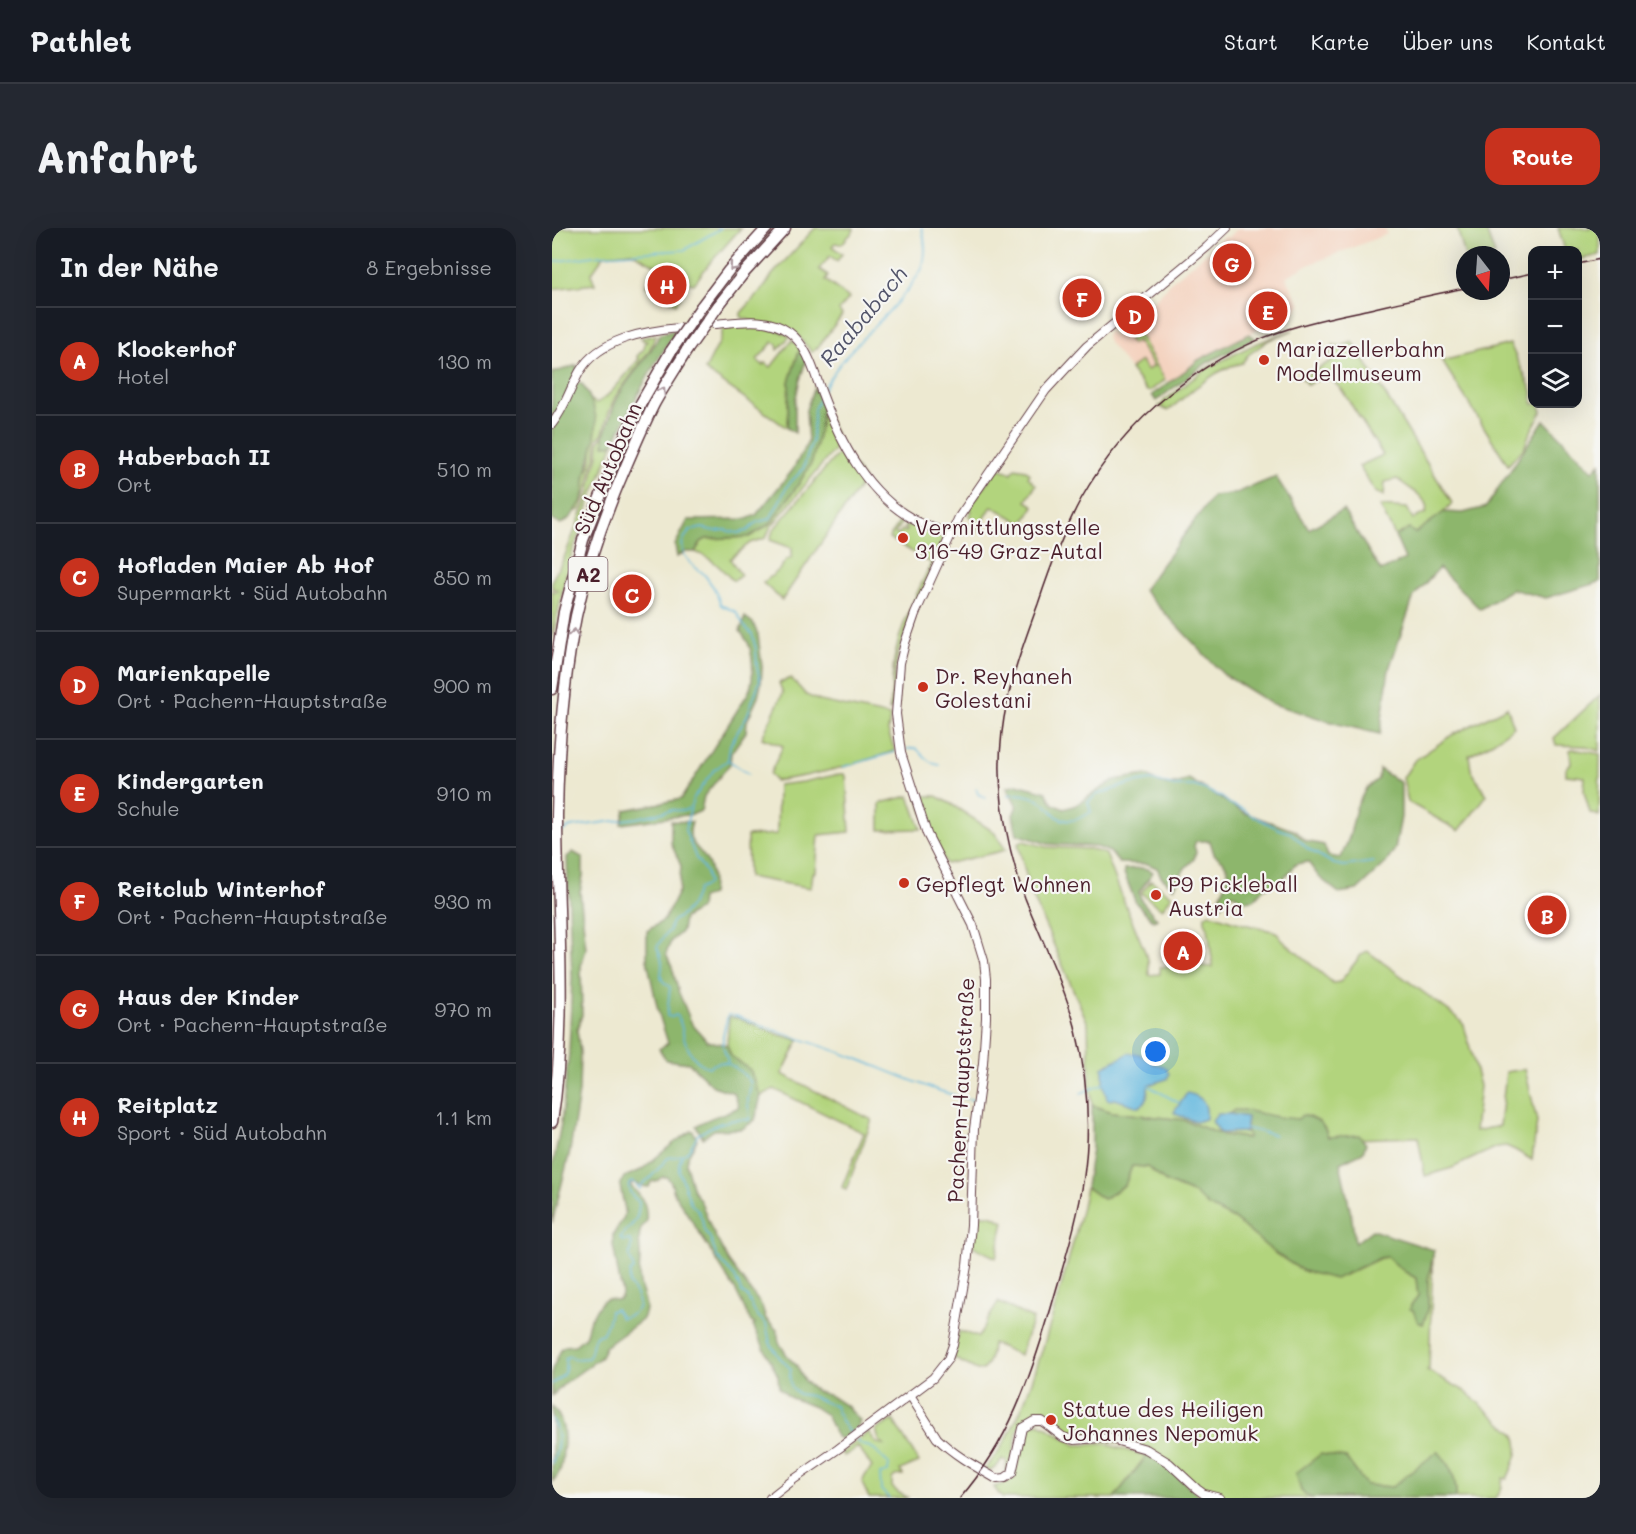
<!DOCTYPE html>
<html lang="de">
<head>
<meta charset="utf-8">
<style>
	:root { --surface:#171b24; --page:#242831; --text:#f1f3f6; --muted:#9ea1a6; --line:#363941; --accent:#c8321e }
	body { margin:0; font-family:Mali,sans-serif; background:var(--page); color:var(--text) }
	.controls { position:absolute; right:18px; top:18px; display:grid; overflow:hidden; border-radius:12px; box-shadow:0 6px 24px #0002 }
	.controls button { width:54px; height:54px; display:grid; place-items:center; padding:0; border:0; border-bottom:2px solid var(--line); background:var(--surface); color:var(--text); font:30px sans-serif }
	.compass { position:absolute; left:904px; top:18px; width:54px; height:54px; border-radius:50%; background:var(--surface); box-shadow:0 6px 24px #0002; rotate:163deg }
	.you { position:absolute; left:604px; top:824px; width:21px; height:21px; margin:-15px; border:4px solid #fff; border-radius:50%; background:#1a73e8; box-shadow:0 0 0 9px #1a73e833 }
	.badge { display:grid; place-items:center; width:39px; height:39px; border-radius:50%; background:var(--accent); color:#fff; font-size:20px; font-weight:700 }
	.pin { position:absolute; translate:-50% -50%; border:3px solid #fff; box-shadow:0 2px 6px #0006 }
	.list { margin:0; padding:0; list-style:none }
	h2 { display:flex; justify-content:space-between; align-items:center; height:78px; margin:0; padding:0 24px; font-size:26px }
	h2 small { font-size:20px; font-weight:400; color:var(--muted) }
	.list li { display:grid; grid-template-columns:39px 1fr auto; gap:18px; align-items:center; box-sizing:border-box; height:108px; padding:0 24px; border-top:2px solid var(--line) }
	.list b { display:block; font-size:22px; white-space:nowrap }
	.list p { margin:0; font-size:20px; white-space:nowrap; color:var(--muted) }
	.list em { font-size:20px; font-style:normal; color:var(--muted) }
	.icon { flex:none; width:33px; height:33px; fill:none; stroke:currentColor; stroke-width:2; stroke-linecap:round; stroke-linejoin:round }
	.map { position:relative; flex:none; width:1048px; height:1270px; overflow:hidden; border-radius:18px }
	header { display:flex; align-items:center; gap:36px; box-sizing:border-box; height:84px; padding:0 30px; background:var(--surface); border-bottom:2px solid var(--line) }
	header strong { font-size:28px }
	nav { display:flex; gap:33px; margin-inline-start:auto; font-size:21px }
	.intro { display:flex; align-items:center; justify-content:space-between; box-sizing:border-box; height:144px; padding:0 36px }
	h1 { margin:0; font-size:42px }
	.button { padding:15px 27px; border-radius:18px; background:var(--accent); color:#fff; font-size:21px; font-weight:700 }
	main { display:flex; gap:36px; padding:0 36px }
	aside { flex:1; background:var(--surface); border-radius:18px; box-shadow:0 6px 24px #0002 }
	.map>svg:first-child { display:block }
</style>
</head>
<body>
<header>
<strong>Pathlet</strong>
<nav><a>Start</a><a>Karte</a><a>Über uns</a><a>Kontakt</a></nav>
</header>
<div class="intro"><h1>Anfahrt</h1><a class="button">Route</a></div>
<main>
<aside>
<h2>In der Nähe<small>8 Ergebnisse</small></h2>
<ul class="list">
<li><span class="badge">A</span><div><b>Klockerhof</b><p>Hotel</p></div><em>130 m</em></li>
<li><span class="badge">B</span><div><b>Haberbach II</b><p>Ort</p></div><em>510 m</em></li>
<li><span class="badge">C</span><div><b>Hofladen Maier Ab Hof</b><p>Supermarkt · Süd Autobahn</p></div><em>850 m</em></li>
<li><span class="badge">D</span><div><b>Marienkapelle</b><p>Ort · Pachern-Hauptstraße</p></div><em>900 m</em></li>
<li><span class="badge">E</span><div><b>Kindergarten</b><p>Schule</p></div><em>910 m</em></li>
<li><span class="badge">F</span><div><b>Reitclub Winterhof</b><p>Ort · Pachern-Hauptstraße</p></div><em>930 m</em></li>
<li><span class="badge">G</span><div><b>Haus der Kinder</b><p>Ort · Pachern-Hauptstraße</p></div><em>970 m</em></li>
<li><span class="badge">H</span><div><b>Reitplatz</b><p>Sport · Süd Autobahn</p></div><em>1.1 km</em></li>
</ul>
</aside>
<div class="map">
<svg width="1048" height="1270" viewBox="0 0 1048 1270">
	<rect width="100%" height="100%" fill="#f6f6f2"/>
	<filter id="ink" filterUnits="userSpaceOnUse"><feTurbulence type="fractalNoise" baseFrequency=".0167" numOctaves="2"/><feDisplacementMap in="SourceGraphic" scale="12" xChannelSelector="R" yChannelSelector="G"/><feConvolveMatrix kernelMatrix="1 2 1 2 8 2 1 2 1" color-interpolation-filters="sRGB"/></filter>
	<filter id="wash" filterUnits="userSpaceOnUse"><feTurbulence type="fractalNoise" baseFrequency=".008" numOctaves="4" result="noise"/><feDisplacementMap in="SourceGraphic" scale="24" xChannelSelector="R" yChannelSelector="G"/><feGaussianBlur stdDeviation="1.35" result="paint"/><feColorMatrix in="noise" values="0 0 0 0 0 0 0 0 0 0 0 0 0 0 0 0 0 1.4 0 .05"/><feComposite in="paint" operator="in"/></filter>
	<g filter="url(#wash)">
		<rect width="100%" height="100%" fill="#ede9d1"/>
		<path fill="#f4d3c0" d="M 686,0 L 833,0 L 835,6 L 756,37 L 734,49 L 749,77 L 732,94 L 710,99 L 646,132 L 637,140 L 617,154 L 614,151 L 598,163 L 595,163 L 554,111 L 555,106 L 558,103 L 562,108 L 584,92 L 616,58 L 616,56 L 656,24 L 673,8 L 676,10 Z"/>
		<path fill="#b2d47d" stroke="#7e7a54" stroke-width="1.5" d="M 0,0 L 189,0 L 157,36 L 142,56 L 136,55 L 124,76 L 94,58 L 105,38 L 79,24 L 52,27 L 39,46 L 43,56 L 0,61 Z
			M 263,0 L 302,0 C 302,7 294,8 292,14 L 288,16 L 283,15 L 280,18 L 290,26 L 285,33 L 278,28 L 267,41 L 276,47 L 273,52 L 297,70 L 287,82 L 290,87 L 266,119 L 260,124 L 245,107 L 191,90 L 189,88 L 189,85 L 214,57 L 220,47 Z
			M 905,0 L 933,0 L 943,27 L 913,28 Z
			M 1006,0 L 1048,0 L 1048,27 L 1026,32 L 1026,22 L 1013,22 Z
			M 198,96 L 218,99 L 238,108 L 226,122 L 225,116 L 221,114 L 205,132 L 211,137 L 213,135 L 219,139 L 240,112 L 248,120 L 237,154 L 235,200 L 153,142 L 168,113 L 171,101 L 175,99 Z
			M 741,102 L 717,112 L 696,127 L 690,135 L 679,138 L 665,145 L 643,160 L 617,182 L 614,182 L 607,178 L 611,176 L 612,173 L 655,140 L 703,116 Z
			M 586,104 L 613,152 L 598,163 L 595,163 L 578,141 L 589,133 L 595,142 L 602,138 L 585,113 L 580,116 L 576,111 Z
			M 104,107 L 97,123 L 63,169 L 56,187 L 51,205 L 45,211 L 44,228 L 40,239 L 34,267 L 29,281 L 21,285 L 30,273 L 34,247 L 40,230 L 40,220 L 44,194 L 38,171 L 44,175 C 58,170 76,143 87,131 L 85,128 L 92,121 L 93,115 L 95,114 L 95,113 L 92,113 L 89,110 Z
			M 801,114 L 900,275 L 892,284 L 863,306 L 857,301 L 843,308 L 828,278 L 855,280 L 861,291 L 874,285 L 875,276 L 867,267 L 845,251 L 833,254 L 832,268 L 823,264 L 807,238 L 831,227 L 790,162 L 775,147 L 755,157 L 750,150 L 779,133 L 779,123 L 781,117 L 790,118 Z
			M 958,116 L 980,163 L 981,176 L 987,176 L 990,183 L 977,207 L 972,220 L 956,237 L 890,133 Z
			M 270,177 L 287,214 L 286,217 L 218,300 L 214,310 L 198,315 L 178,331 L 189,347 L 183,352 L 180,352 C 169,340 159,329 143,324 L 149,314 L 154,311 L 197,309 L 218,296 L 246,257 L 260,234 L 268,198 Z
			M 51,208 L 58,217 L 62,215 L 37,276 L 16,337 L 0,412 L 0,363 L 5,364 L 6,362 L 0,360 L 0,352 L 12,330 L 37,267 L 42,240 L 46,228 L 47,213 Z
			M 289,222 L 291,222 L 312,252 L 230,372 L 211,355 L 227,342 L 235,331 L 240,329 L 240,320 L 218,312 L 221,302 Z
			M 446,240 L 460,245 L 463,240 L 474,242 L 478,246 L 476,249 L 484,257 L 474,273 L 482,278 L 471,296 L 440,278 L 424,305 L 416,303 L 415,302 L 418,297 L 421,298 L 424,292 L 417,288 L 420,283 L 418,281 L 418,278 Z
			M 348,286 C 354,293 347,299 343,305 L 346,307 L 350,302 L 354,304 L 355,302 L 352,300 L 358,295 L 371,299 L 389,308 L 391,313 L 346,425 L 343,445 L 341,480 L 337,482 C 341,465 339,446 343,427 C 349,395 366,365 379,335 L 337,310 L 348,293 Z
			M 239,450 L 254,467 L 268,473 L 338,488 L 336,503 L 343,523 C 301,537 266,547 223,553 L 218,546 L 231,518 L 210,510 L 231,465 L 227,455 Z
			M 1048,467 L 1048,523 L 1031,518 L 1004,517 L 1002,510 Z
			M 955,479 L 962,499 L 941,514 L 917,527 L 919,542 L 935,567 L 907,603 L 856,574 L 851,550 L 862,533 L 900,507 Z
			M 1021,521 L 1048,526 L 1047,588 L 1038,585 L 1032,564 L 1033,549 L 1014,547 L 1014,541 L 1019,535 L 1018,522 Z
			M 288,546 L 292,546 L 294,548 L 298,604 L 267,607 L 264,644 L 261,645 L 259,660 L 196,649 L 195,608 L 225,606 L 226,557 L 251,554 Z
			M 357,568 L 369,601 L 328,602 L 328,575 Z
			M 370,568 L 384,568 L 399,576 L 442,604 L 454,622 L 394,636 L 378,605 L 366,570 Z
			M 471,613 L 494,619 L 538,621 L 554,626 L 571,671 L 596,731 L 597,747 L 608,746 L 608,739 L 637,737 L 661,739 L 656,700 L 653,694 L 653,688 L 657,685 L 680,693 L 724,704 L 730,712 L 781,755 L 788,754 L 809,727 L 815,723 L 905,789 L 912,797 L 928,858 L 923,903 L 948,898 L 954,844 L 973,841 L 985,893 L 980,932 L 963,922 L 954,918 L 945,919 L 900,940 L 873,948 L 866,909 L 731,913 L 670,907 L 632,892 L 560,884 L 540,877 L 538,861 L 536,796 L 478,662 L 466,616 Z
			M 599,652 L 620,668 L 610,681 L 589,665 Z
			M 177,789 L 185,790 L 228,807 L 247,812 L 230,846 L 320,892 L 294,962 L 290,959 L 312,905 L 222,861 L 209,868 L 198,842 L 179,828 L 175,817 Z
			M 580,938 L 595,939 L 614,954 L 643,966 L 656,978 L 682,991 L 724,1026 L 751,1043 L 793,1047 L 828,1030 L 835,1029 L 853,1044 L 864,1050 L 866,1068 L 859,1077 L 866,1094 L 871,1096 L 876,1082 L 876,1052 L 881,1027 L 877,1141 L 875,1142 L 913,1163 L 962,1206 C 971,1221 961,1237 955,1251 L 951,1250 L 949,1263 L 944,1270 L 904,1270 C 905,1250 899,1238 886,1224 L 840,1259 L 814,1257 L 794,1230 L 749,1263 L 759,1270 L 674,1270 L 656,1265 L 591,1218 L 525,1210 L 511,1205 L 496,1192 L 490,1190 L 477,1191 L 473,1189 L 465,1204 L 459,1242 L 453,1244 L 455,1233 L 450,1231 L 444,1240 L 437,1243 L 433,1241 C 469,1201 487,1133 502,1083 C 514,1042 526,1001 534,959 L 551,971 C 559,968 565,961 573,957 Z
			M 423,987 L 439,987 L 452,994 L 444,1030 L 421,1018 Z
			M 446,1074 L 481,1091 L 468,1127 L 440,1115 C 440,1124 437,1137 430,1142 L 425,1142 L 403,1131 L 401,1128 L 407,1103 L 426,1109 Z
			M 341,1192 L 367,1234 L 348,1242 L 351,1247 L 343,1248 L 340,1251 L 340,1259 L 347,1265 L 357,1270 L 317,1270 L 310,1255 L 313,1248 L 320,1239 L 306,1219 L 292,1228 L 289,1225 L 317,1204 L 323,1214 L 333,1218 L 327,1212 L 324,1202 Z
			M 487,1195 L 524,1217 L 553,1216 L 594,1228 L 562,1270 L 450,1270 L 442,1259 L 457,1253 L 462,1247 L 474,1202 L 479,1197 Z"/>
		<path fill="#8db66c" stroke="#6c6a4c" stroke-width="1.5" d="M 125,102 C 100,138 80,176 62,215 L 58,217 L 52,217 L 53,212 L 51,208 C 58,194 60,178 68,165 C 81,144 98,128 108,106 Z
			M 697,106 L 703,110 L 655,135 L 604,173 L 600,167 L 637,140 L 646,132 Z
			M 248,120 L 254,132 L 247,155 L 243,174 L 243,205 L 235,200 L 237,154 Z
			M 25,137 L 25,155 L 30,156 C 37,166 42,178 44,190 C 46,207 38,229 34,245 C 32,254 34,265 30,273 C 24,282 18,293 8,296 L 0,292 L 0,145 Z
			M 262,159 L 270,177 L 268,198 L 260,234 L 246,257 L 218,296 L 197,309 L 154,311 L 149,314 L 143,324 L 133,324 L 125,329 L 123,317 L 136,292 L 195,291 L 204,287 L 240,243 L 256,214 L 254,182 Z
			M 992,192 L 1041,243 L 1048,235 L 1048,354 L 994,370 L 960,361 L 928,381 L 887,340 L 862,368 L 837,441 L 828,506 L 786,496 L 718,475 L 671,446 L 591,362 L 661,268 L 682,266 L 724,249 L 757,301 L 791,282 L 829,343 L 853,331 L 843,308 L 857,301 L 863,305 L 892,284 L 911,285 L 934,279 Z
			M 193,389 L 201,395 L 206,407 L 210,439 L 209,456 L 206,469 L 195,493 L 194,504 L 179,525 L 178,536 L 152,568 L 149,583 L 142,586 L 69,596 L 73,582 L 129,571 L 193,470 C 203,459 202,429 196,415 C 194,411 191,407 188,403 Z
			M 827,541 L 849,555 L 849,589 L 843,621 L 834,635 L 805,662 L 787,665 L 767,649 L 756,634 L 744,636 L 728,654 L 711,661 L 702,672 L 689,673 L 684,667 L 679,666 L 668,679 L 664,678 L 676,650 L 676,641 L 671,633 L 662,626 L 658,613 L 644,613 L 642,618 L 644,624 L 642,631 L 633,640 L 622,660 L 609,648 L 605,640 L 596,636 L 567,635 L 558,624 L 545,619 L 496,616 L 465,606 L 461,587 L 465,578 L 455,559 L 465,556 L 494,564 L 501,576 L 512,581 L 524,577 L 562,552 L 594,547 C 612,559 616,560 637,551 L 693,585 L 743,603 L 753,613 L 772,617 L 776,628 L 789,630 L 798,607 L 804,580 L 814,560 L 826,551 Z
			M 119,593 L 140,594 C 132,618 149,618 157,637 C 161,647 160,656 159,667 L 149,670 L 148,681 L 132,690 L 130,703 L 119,713 L 114,726 L 120,739 L 127,765 L 140,796 L 155,813 L 175,817 L 179,828 L 198,842 L 209,868 L 203,892 L 190,901 L 162,902 L 151,910 L 144,898 C 158,888 172,887 187,879 L 182,865 L 161,858 L 137,835 L 114,832 L 107,821 L 116,815 L 106,783 L 95,732 L 95,703 L 112,692 L 127,662 L 129,638 L 119,615 Z
			M 21,624 L 31,630 L 31,648 L 28,664 L 34,721 L 29,738 L 30,787 L 25,802 L 28,824 L 27,864 L 18,923 L 0,995 L 0,942 L 9,896 L 17,825 L 20,749 L 15,629 Z
			M 589,640 L 596,641 L 601,644 L 587,664 L 589,672 L 605,691 L 602,693 L 584,675 L 572,645 L 572,641 Z
			M 540,877 L 560,884 L 632,892 L 670,907 L 696,910 L 693,892 L 676,887 L 682,882 L 692,882 L 726,889 L 746,891 L 750,887 C 765,891 772,894 776,909 L 807,907 L 814,916 L 811,924 L 788,935 L 800,991 L 803,1015 L 820,1002 L 882,1022 L 876,1052 L 876,1082 L 871,1096 L 866,1094 L 861,1082 L 858,1081 L 859,1077 L 866,1068 L 864,1050 L 853,1044 L 835,1029 L 828,1030 L 783,1051 L 751,1043 L 724,1026 L 682,991 L 656,978 L 643,966 L 614,954 L 595,939 L 580,938 L 573,957 L 551,971 L 534,959 L 540,920 Z
			M 139,903 L 141,903 L 145,911 C 142,920 133,928 134,937 L 141,962 L 149,974 L 159,1000 L 177,1034 L 210,1078 L 214,1091 L 225,1102 L 227,1115 L 237,1130 L 245,1138 L 252,1153 L 264,1163 L 279,1168 L 296,1179 L 308,1193 L 306,1199 L 290,1211 L 285,1209 L 274,1187 L 262,1179 L 237,1169 L 227,1160 L 226,1148 L 201,1098 L 203,1096 L 199,1094 L 184,1063 L 122,965 L 119,954 L 115,949 L 110,949 L 106,952 L 99,954 L 97,959 C 90,960 87,954 80,955 L 78,957 C 90,969 96,976 94,994 C 83,1004 89,1018 88,1031 C 88,1039 86,1046 88,1055 C 90,1068 99,1079 90,1092 L 53,1119 L 49,1129 L 13,1155 L 0,1168 L 0,1142 L 9,1121 L 13,1118 L 23,1117 L 33,1109 L 38,1091 L 50,1073 L 55,1071 L 65,1072 L 69,1070 L 70,1066 L 61,1017 L 61,1007 L 72,989 L 73,982 L 68,958 L 72,949 L 89,942 L 119,917 Z
			M 0,1178 C 12,1191 14,1206 11,1223 C 10,1236 10,1244 0,1254 Z
			M 886,1223 C 898,1238 905,1250 904,1270 L 759,1270 L 749,1263 L 744,1245 L 769,1226 L 794,1230 L 814,1257 L 840,1259 Z
			M 597,1225 L 643,1263 L 650,1270 L 562,1270 Z"/>
		<path fill="#62b7de" stroke="#566b84" stroke-width="1.5" d="M 577,825 L 587,826 L 602,836 L 608,837 L 614,840 L 617,846 L 615,851 L 596,857 C 597,865 595,875 587,879 L 563,871 L 559,872 L 555,871 L 551,856 L 551,839 C 560,833 568,831 577,825 Z
			M 635,865 C 650,868 656,875 654,891 L 644,894 L 623,886 L 622,884 Z
			M 666,886 L 678,886 L 695,889 L 693,904 L 668,905 L 660,893 Z"/>
		<g fill="none" stroke-linecap="round" stroke-linejoin="round">
			<path stroke="#62b7de" stroke-width="1.5" d="M 0,34 L 48,27 L 132,22 L 169,0
				M 272,161 C 292,120 333,94 359,57 C 363,51 370,44 371,37 C 374,26 373,12 370,0
				M 355,521 L 364,520 C 371,527 377,536 387,537
				M 176,532 L 197,546
				M 291,539 L 343,524
				M 424,560 L 426,566 L 433,570
				M 456,567 C 469,565 482,568 493,576 C 498,580 502,587 507,590 C 518,596 530,590 539,584 L 536,574 L 544,567 L 577,556 L 599,552 L 622,558 L 642,558 L 652,561 L 671,570 L 678,576 L 691,581 L 699,587 L 729,602 L 739,605 L 756,621 L 782,636 L 792,638 L 822,634
				M 9,604 L 19,599 L 84,590 L 121,582 L 131,583 L 136,581
				M 176,834 L 171,818 L 171,807 L 176,787 L 185,788 C 223,804 264,815 303,830 C 342,845 380,863 421,872
				M 595,857 L 627,875
				M 529,865 L 551,856
				M 692,900 L 723,907
				M 130,928 L 127,935 L 127,943 L 139,976 L 145,981 L 150,991 L 152,1002 L 158,1010 L 165,1029 L 183,1049 L 190,1065 L 195,1068 L 203,1085 L 214,1096 L 218,1115 L 228,1130 L 239,1141 C 237,1150 236,1161 247,1166 C 251,1167 256,1167 261,1169 C 269,1172 275,1176 283,1178 L 290,1195 L 299,1206
				M 0,1156 C 12,1147 15,1146 13,1130 L 18,1128 L 23,1131 L 36,1130 C 43,1121 37,1108 50,1106 C 55,1098 57,1092 58,1083 L 63,1081 L 69,1090 C 94,1084 89,1072 77,1056 L 78,1044 L 82,1041 C 78,1031 76,1026 80,1016 L 78,1012 L 72,1013 L 68,1011 C 79,993 86,999 87,974 C 81,969 76,965 77,956 L 81,953 L 88,961 L 90,956 L 98,950 L 116,930 C 137,927 136,924 146,906 C 152,904 154,901 159,899 C 172,893 184,890 197,892 C 199,882 195,880 196,873 C 196,866 200,860 198,853 C 196,851 193,848 191,846 C 180,836 170,830 157,839 C 144,836 136,822 132,810 C 130,802 130,794 124,787 L 120,789 L 115,788 L 118,759 C 105,750 110,749 110,736 C 110,730 107,725 105,719 C 109,712 112,707 118,702 C 117,691 127,691 133,684 C 140,678 143,670 146,661 L 151,659 L 156,655 L 154,644 L 144,630 L 133,602 L 141,571 L 162,542 L 176,532 L 178,517 L 195,488 L 208,452 L 205,439 L 204,421 L 200,406 L 192,398 L 184,384 L 169,377 L 162,360 L 152,346 L 139,336 L 132,326 L 130,316 L 133,309 L 138,303 L 150,300 L 163,303 L 173,302 L 185,305 L 195,303 L 205,294 L 218,291 L 236,257 L 251,241 L 260,214 L 262,181 L 268,168
				M 0,1191 C 8,1207 7,1220 0,1235
				M 304,1212 L 310,1217 L 319,1219 L 337,1236 L 336,1244 L 328,1246 L 329,1262 L 337,1270"/>
		</g>
	</g>
	<g filter="url(#ink)">
		<g fill="none" stroke-linecap="round" stroke-linejoin="round">
			<defs>
				<path id="tertiary" d="M 162,96 C 187,94 215,88 237,104 C 255,117 262,143 269,163 C 288,214 314,266 364,293 C 375,298 387,302 398,306
					M 0,196 C 14,178 17,162 28,143 C 47,111 93,103 127,100"/>
				<path id="secondary" d="M 358,1167 L 385,1210 C 402,1227 424,1239 445,1251 L 453,1250 L 460,1245 L 470,1200 L 482,1193 L 490,1193 L 511,1209 L 522,1212 L 547,1210 L 559,1211 L 594,1221 L 617,1235 L 645,1261 L 652,1266 L 668,1270
					M 218,1270 L 241,1252 L 286,1221 L 381,1150 L 396,1131 L 401,1117 L 415,1038 L 419,997 L 422,901 L 431,835 L 434,790 L 434,751 L 432,733 L 421,697 L 375,606 L 349,525 L 344,486 L 348,435 L 353,415 L 363,386 L 407,289 L 494,162 L 519,135 L 535,118 L 655,19 L 675,0"/>
				<path id="motorway" d="M 166,78 L 191,46 L 233,0
					M 149,79 L 177,42 L 215,0
					M 0,461 L 12,384 L 31,312 L 71,212 L 89,175 L 119,123
					M 0,894 C 16,792 5,689 5,587 C 6,520 11,454 24,388 C 35,337 53,286 74,238 C 83,217 92,196 102,176 C 112,158 124,140 135,122"/>
			</defs>
			<use href="#tertiary" stroke="#623d44" stroke-width="10"/>
			<use href="#secondary" stroke="#623d44" stroke-width="10"/>
			<use href="#motorway" stroke="#623d44" stroke-width="13"/>
			<use href="#tertiary" stroke="#fff" stroke-width="8"/>
			<use href="#secondary" stroke="#fff" stroke-width="8"/>
			<use href="#motorway" stroke="#fff" stroke-width="10"/>
			<path stroke="#4a1f2b" stroke-width="1.5" d="M 1026,36 L 1048,31
				M 949,52 L 981,45
				M 408,1270 C 457,1214 478,1151 499,1080 C 511,1037 526,993 532,948 C 539,898 535,847 523,798 C 511,754 490,713 473,670 C 462,640 454,607 450,575 C 441,500 461,444 486,376 C 498,340 511,304 529,271 C 574,191 649,129 736,101 C 760,93 785,88 809,83 C 844,75 878,67 913,60"/>
			<defs>
				<path id="motorway-bridge" d="M 135,122 L 166,78
					M 119,123 L 149,79"/>
			</defs>
			<use href="#motorway-bridge" stroke="#623d44" stroke-width="13" stroke-linecap="butt"/>
			<use href="#motorway-bridge" stroke="#fff" stroke-width="10"/>
		</g>
		<defs><path id="oneway-chevron" d="M-2-3.5L2.5 0L-2 3.5" fill="none" stroke-width="1.6" stroke-linecap="round" stroke-linejoin="round" transform="scale(1.5)"/></defs>
		<g stroke="#ae9aa0">
			<use href="#oneway-chevron" transform="translate(181 39) rotate(131)"/>
			<use href="#oneway-chevron" transform="translate(110 163) rotate(-59)"/>
			<use href="#oneway-chevron" transform="translate(22 405) rotate(-81)"/>
		</g>
	</g>
	<g fill="#c8321e" stroke="#f6f6f2" stroke-width="2">
		<circle cx="712" cy="132" r="6"/>
		<circle cx="351" cy="310" r="6"/>
		<circle cx="371" cy="459" r="6"/>
		<circle cx="352" cy="655" r="6"/>
		<circle cx="604" cy="667" r="6"/>
		<circle cx="499" cy="1192" r="6"/>
	</g>
	<g text-anchor="middle" dominant-baseline="central" stroke-width="4.5" stroke-linejoin="round" paint-order="stroke">
		<rect fill="#f6f6f2" stroke="#7e6067" stroke-width="1.5" x="16.5" y="329" width="39" height="34" rx="4.5"/>
		<g font-size="20" font-weight="bold" fill="#4a1f2b">
			<text x="36" y="346">A2</text>
		</g>
		<g font-size="21" fill="#4a1f2b" stroke="#f6f6f2" text-anchor="start">
			<text x="724" y="120">Mariazellerbahn<tspan x="724" dy="24">Modellmuseum</tspan></text>
			<text x="363" y="298">Vermittlungsstelle<tspan x="363" dy="24">316-49 Graz-Autal</tspan></text>
			<text x="383" y="447">Dr. Reyhaneh<tspan x="383" dy="24">Golestani</tspan></text>
			<text x="364" y="655">Gepflegt Wohnen</text>
			<text x="616" y="655">P9 Pickleball<tspan x="616" dy="24">Austria</tspan></text>
			<text x="511" y="1180">Statue des Heiligen<tspan x="511" dy="24">Johannes Nepomuk</tspan></text>
		</g>
		<g font-size="21" fill="#4a1f2b" stroke="#f6f6f2">
			<text transform="translate(55 240) rotate(-67)">Süd Autobahn</text>
			<text transform="translate(408 862) rotate(-87)">Pachern-Hauptstraße</text>
		</g>
		<g font-size="22" font-style="italic" fill="#52546a" stroke="#f6f6f2">
			<text transform="translate(311 88) rotate(-50)">Raababach</text>
		</g>
	</g>
</svg>
<div class="controls">
<button>+</button>
<button>−</button>
<button><svg class="icon" aria-label="layers" viewBox="0 0 24 24"><path d="M12 4l9 5-9 5-9-5zM3 14l9 5 9-5"/></svg></button>
</div>
<svg class="compass" viewBox="-18 -18 36 36"><path d="M0-13l5 13h-10z" fill="#e53935"/><path d="M0 13l5-13h-10z" fill="#9ea1a6"/></svg>
<div class="you"></div>
<div class="pin badge" style="left:631px;top:723px">A</div>
<div class="pin badge" style="left:995px;top:687px">B</div>
<div class="pin badge" style="left:80px;top:366px">C</div>
<div class="pin badge" style="left:583px;top:87px">D</div>
<div class="pin badge" style="left:716px;top:83px">E</div>
<div class="pin badge" style="left:530px;top:70px">F</div>
<div class="pin badge" style="left:680px;top:35px">G</div>
<div class="pin badge" style="left:115px;top:57px">H</div>
</div>
</main>
</body>
</html>
